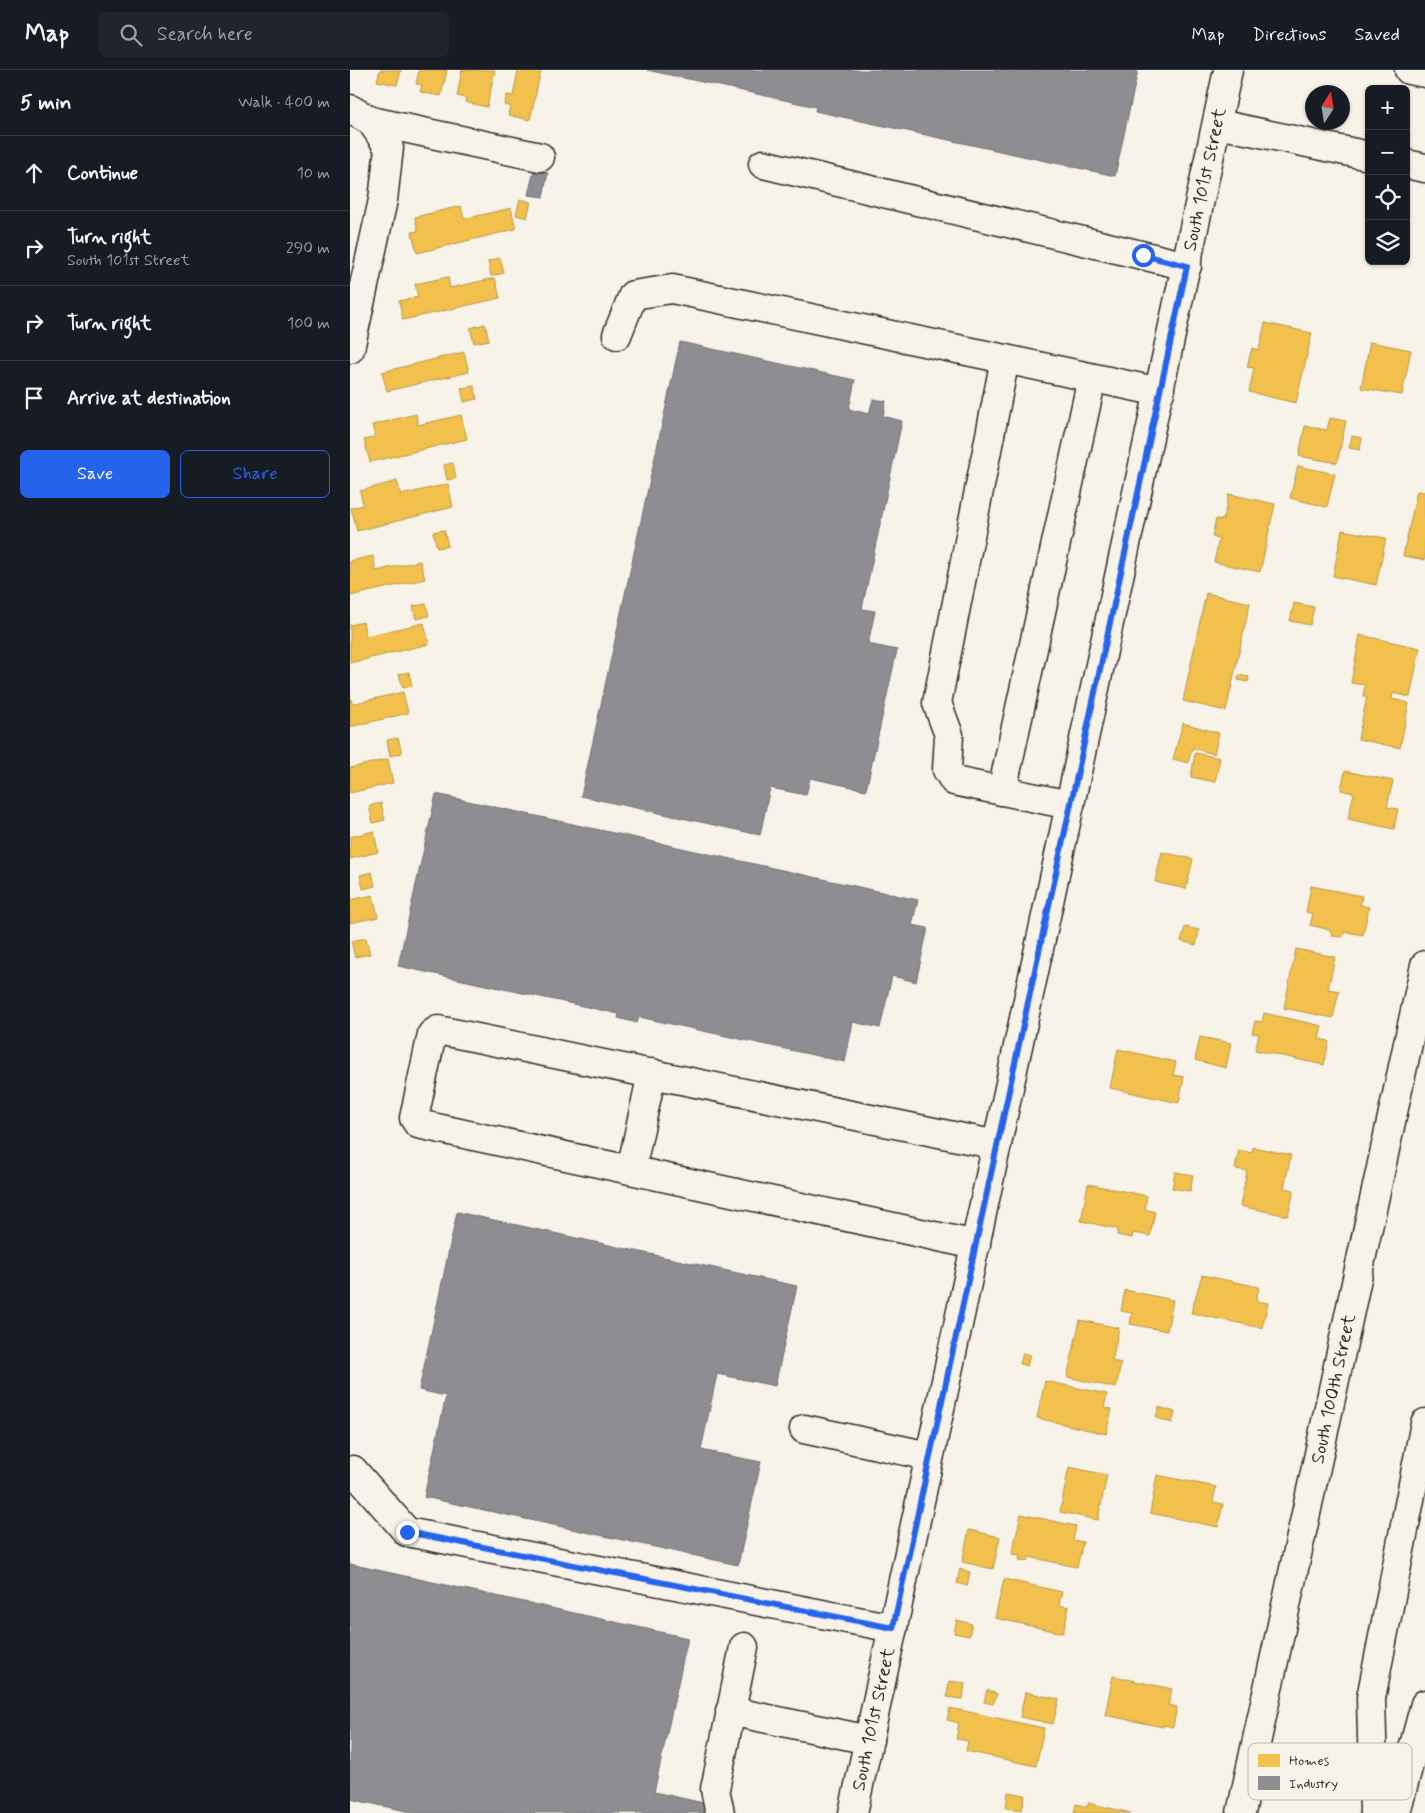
<!DOCTYPE html>
<html lang="en">
<head>
<meta charset="utf-8">
<style>
	:root { --surface:#171b24; --page:#20242c; --text:#f1f3f6; --muted:#9ea1a6; --line:#363941; --accent:#2563eb }
	body { margin:0; font-family:Mynerve,sans-serif; background:var(--page); color:var(--text) }
	.controls { position:absolute; right:15px; top:15px; display:grid; overflow:hidden; border-radius:8px; box-shadow:0 1px 4px #0004 }
	.controls button { width:45px; height:45px; display:grid; place-items:center; padding:0; border:0; border-bottom:1px solid var(--line); background:var(--surface); color:var(--text); font:25px sans-serif }
	.compass { position:absolute; left:955px; top:15px; width:45px; height:45px; border-radius:50%; background:var(--surface); box-shadow:0 1px 4px #0004; rotate:12deg }
	.stop { position:absolute; width:15px; height:15px; margin:-11px; border:4px solid #2563eb; border-radius:50%; background:#fff }
	.stop.end { background:#2563eb; border-color:#fff; box-shadow:0 1px 5px #0008 }
	.list { margin:0; padding:0; list-style:none }
	h2 { display:flex; justify-content:space-between; align-items:center; height:65px; margin:0; padding:0 20px; font-size:21px }
	h2 small { font-size:16px; font-weight:400; color:var(--muted) }
	.list li { display:grid; grid-template-columns:32px 1fr auto; gap:15px; align-items:center; box-sizing:border-box; height:75px; padding:0 20px; border-top:1px solid var(--line) }
	.list b { display:block; font-size:19px; white-space:nowrap }
	.list p { margin:0; font-size:16px; white-space:nowrap; color:var(--muted) }
	.list em { font-size:16px; font-style:normal; color:var(--muted) }
	.actions { display:flex; gap:10px; padding:15px 20px }
	.actions a { flex:1; padding:11px 0; border:1px solid var(--accent); border-radius:8px; text-align:center; font-size:18px; color:var(--accent) }
	.actions .main { background:var(--accent); color:#fff }
	.icon { flex:none; width:28px; height:28px; fill:none; stroke:currentColor; stroke-width:2; stroke-linecap:round; stroke-linejoin:round }
	.map { position:relative; flex:none; width:1075px; height:1743px; overflow:hidden }
	header { display:flex; align-items:center; gap:30px; box-sizing:border-box; height:70px; padding:0 25px; background:var(--surface); border-bottom:1px solid var(--line) }
	header strong { font-size:24px }
	nav { display:flex; gap:28px; margin-inline-start:auto; font-size:18px }
	.search { width:350px; height:45px; background:var(--page); display:flex; align-items:center; gap:12px; box-sizing:border-box; padding:0 18px; border-radius:8px; color:var(--muted); font-size:19px }
	main { display:flex }
	aside { flex:1; background:var(--surface) }
	.map>svg:first-child { display:block }
</style>
</head>
<body>
<header>
<strong>Map</strong>
<div class="search"><svg class="icon" aria-label="search" viewBox="0 0 24 24"><circle cx="10" cy="10" r="6"/><path d="M15 15l6 6"/></svg>Search here</div>
<nav><a>Map</a><a>Directions</a><a>Saved</a></nav>
</header>
<main>
<aside>
<h2>5 min<small>Walk · 400 m</small></h2>
<ul class="list">
<li><svg class="icon" aria-label="ahead" viewBox="0 0 24 24"><path d="M12 20V5M6 11l6-6 6 6"/></svg><div><b>Continue</b></div><em>10 m</em></li>
<li><svg class="icon" aria-label="right" viewBox="0 0 24 24"><path d="M7 20v-9h11M14 6l5 5-5 5"/></svg><div><b>Turn right</b><p>South 101st Street</p></div><em>290 m</em></li>
<li><svg class="icon" aria-label="right" viewBox="0 0 24 24"><path d="M7 20v-9h11M14 6l5 5-5 5"/></svg><div><b>Turn right</b></div><em>100 m</em></li>
<li><svg class="icon" aria-label="arrive" viewBox="0 0 24 24"><path d="M6 21V4h12l-3 4 3 4H6"/></svg><div><b>Arrive at destination</b></div></li>
</ul>
<div class="actions"><a class="main">Save</a><a>Share</a></div>
</aside>
<div class="map">
<svg width="1075" height="1743" viewBox="0 0 1075 1743">
	<rect width="100%" height="100%" fill="#f7f3e8"/>
	<filter id="ink" filterUnits="userSpaceOnUse"><feTurbulence type="fractalNoise" baseFrequency=".02" numOctaves="2"/><feDisplacementMap in="SourceGraphic" scale="10" xChannelSelector="R" yChannelSelector="G"/><feConvolveMatrix kernelMatrix="1 2 1 2 8 2 1 2 1" color-interpolation-filters="sRGB"/></filter>
	<g filter="url(#ink)">
		<path fill="#f2c14e" stroke="#b69444" d="M 30,0 L 51,0 L 47,15 L 27,11 Z
			M 69,0 L 97,0 L 91,26 L 70,22 L 72,15 L 66,14 Z
			M 112,0 L 145,0 L 137,37 L 115,32 L 116,28 L 107,26 Z
			M 168,0 L 191,0 L 180,50 L 158,45 L 160,36 L 154,35 L 157,25 L 163,26 Z
			M 170,129 L 181,132 L 177,148 L 166,145 Z
			M 111,136 L 114,149 L 161,138 L 166,159 L 67,183 L 62,162 L 68,161 L 65,147 Z
			M 150,188 L 154,203 L 141,206 L 138,191 Z
			M 98,207 L 100,218 L 145,208 L 150,228 L 53,250 L 49,231 L 68,227 L 65,214 Z
			M 915,253 L 962,263 L 946,333 L 899,322 L 904,298 L 897,297 L 902,278 L 909,280 Z
			M 135,254 L 139,270 L 124,273 L 120,258 Z
			M 1020,272 L 1061,280 L 1052,325 L 1011,318 Z
			M 114,282 L 119,302 L 37,321 L 32,302 Z
			M 124,316 L 127,329 L 114,332 L 111,318 Z
			M 66,344 L 68,355 L 111,345 L 117,369 L 20,392 L 14,370 L 25,367 L 22,355 Z
			M 980,348 L 996,351 L 987,393 L 949,386 L 955,356 L 977,360 Z
			M 1002,366 L 1012,368 L 1010,380 L 999,378 Z
			M 103,393 L 106,408 L 97,410 L 94,395 Z
			M 948,396 L 985,404 L 977,437 L 940,428 Z
			M 47,411 L 51,425 L 98,414 L 103,437 L 7,461 L 1,438 L 13,435 L 10,421 Z
			M 1067,421 L 1075,422 L 1075,490 L 1053,486 Z
			M 879,424 L 925,434 L 910,502 L 864,492 L 869,469 L 862,467 L 866,449 L 873,450 Z
			M 94,460 L 98,476 L 87,478 L 83,462 Z
			M 992,460 L 1036,468 L 1026,515 L 983,506 Z
			M 23,486 L 26,501 L 70,491 L 75,509 L 0,526 L 0,491 Z
			M 856,523 L 900,533 L 876,641 L 833,631 Z
			M 944,533 L 964,537 L 960,555 L 940,551 Z
			M 76,534 L 79,546 L 66,549 L 63,536 Z
			M 13,552 L 16,566 L 74,553 L 79,574 L 0,593 L 0,555 Z
			M 1010,565 L 1070,578 L 1060,627 L 1043,623 L 1042,629 L 1059,633 L 1050,678 L 1008,669 L 1017,627 L 1013,626 L 1015,615 L 1001,613 Z
			M 59,602 L 62,616 L 53,618 L 49,604 Z
			M 889,605 L 899,607 L 898,612 L 888,610 Z
			M 53,622 L 58,643 L 0,657 L 0,624 L 2,634 Z
			M 833,653 L 869,663 L 864,684 L 842,678 L 838,693 L 823,689 Z
			M 48,668 L 52,683 L 40,686 L 37,670 Z
			M 845,683 L 870,688 L 865,712 L 841,707 Z
			M 38,689 L 43,713 L 0,723 L 0,698 Z
			M 995,701 L 1043,711 L 1037,737 L 1048,739 L 1044,759 L 998,749 L 1004,723 L 991,720 Z
			M 31,733 L 35,750 L 23,753 L 19,736 Z
			M 24,761 L 28,782 L 0,789 L 0,767 Z
			M 812,782 L 843,789 L 836,819 L 805,812 Z
			M 22,802 L 25,816 L 13,819 L 10,805 Z
			M 961,816 L 1012,826 L 1010,835 L 1019,837 L 1013,865 L 996,862 L 992,867 L 982,866 L 980,860 L 960,855 L 963,844 L 956,842 Z
			M 23,825 L 28,847 L 0,853 L 0,830 Z
			M 835,857 L 849,860 L 846,875 L 831,871 Z
			M 16,868 L 20,884 L 5,887 L 1,871 Z
			M 946,879 L 985,887 L 978,919 L 989,921 L 983,948 L 934,938 Z
			M 914,943 L 972,956 L 969,969 L 979,971 L 974,995 L 905,980 L 909,964 L 902,963 L 905,951 L 912,952 Z
			M 850,967 L 881,973 L 876,998 L 845,990 Z
			M 768,979 L 826,992 L 823,1005 L 834,1007 L 829,1033 L 760,1018 Z
			M 903,1077 L 941,1085 L 934,1118 L 944,1120 L 938,1146 L 890,1136 L 897,1101 L 885,1099 L 889,1080 L 902,1083 Z
			M 825,1102 L 843,1105 L 840,1121 L 822,1118 Z
			M 738,1114 L 797,1126 L 795,1139 L 805,1142 L 800,1166 L 783,1163 L 782,1168 L 767,1165 L 768,1159 L 731,1151 Z
			M 852,1205 L 909,1217 L 906,1231 L 918,1233 L 912,1258 L 841,1243 Z
			M 775,1220 L 823,1230 L 817,1261 L 780,1254 L 782,1243 L 771,1241 Z
			M 730,1250 L 769,1258 L 762,1291 L 771,1293 L 766,1318 L 717,1307 Z
			M 673,1283 L 680,1285 L 677,1296 L 670,1294 Z
			M 695,1311 L 757,1324 L 754,1338 L 762,1339 L 756,1364 L 687,1348 Z
			M 809,1337 L 825,1342 L 822,1353 L 806,1348 Z
			M 719,1397 L 757,1405 L 748,1450 L 710,1442 Z
			M 807,1405 L 866,1417 L 863,1432 L 873,1434 L 868,1457 L 800,1443 Z
			M 671,1444 L 726,1456 L 723,1470 L 733,1472 L 727,1497 L 679,1487 L 678,1491 L 669,1490 L 670,1485 L 662,1484 Z
			M 619,1460 L 650,1467 L 643,1499 L 612,1492 Z
			M 610,1499 L 620,1502 L 617,1516 L 607,1513 Z
			M 654,1509 L 712,1522 L 709,1535 L 719,1537 L 713,1563 L 645,1548 Z
			M 607,1550 L 622,1554 L 619,1566 L 604,1563 Z
			M 763,1606 L 822,1619 L 818,1635 L 827,1637 L 823,1657 L 814,1655 L 813,1657 L 755,1645 Z
			M 599,1611 L 615,1613 L 613,1629 L 597,1627 Z
			M 637,1620 L 647,1624 L 643,1634 L 634,1632 Z
			M 675,1622 L 709,1629 L 703,1654 L 670,1647 Z
			M 600,1638 L 694,1658 L 686,1696 L 616,1681 L 618,1671 L 606,1669 L 609,1653 L 597,1650 Z
			M 658,1722 L 675,1725 L 672,1740 L 656,1738 Z
			M 738,1733 L 781,1743 L 724,1743 L 726,1734 L 738,1737 Z"/>
		<path fill="#8d8d92" stroke="#707073" d="M 297,0 L 788,0 L 765,106 L 465,41 L 466,37 Z
			M 184,100 L 198,103 L 193,127 L 178,125 Z
			M 330,272 L 505,310 L 499,339 L 519,344 L 523,329 L 536,331 L 533,346 L 552,351 L 512,539 L 525,541 L 518,574 L 547,580 L 516,720 L 460,708 L 456,725 L 420,718 L 410,765 L 231,726 Z
			M 86,724 L 568,830 L 562,855 L 578,858 L 566,912 L 542,906 L 530,958 L 503,952 L 495,992 L 289,947 L 287,953 L 268,948 L 269,944 L 48,896 Z
			M 107,1142 L 447,1216 L 425,1316 L 367,1304 L 351,1380 L 411,1392 L 388,1495 L 74,1427 L 96,1326 L 69,1320 Z
			M 0,1494 L 338,1568 L 304,1722 L 358,1734 L 356,1743 L 65,1743 L 0,1729 Z"/>
		<g fill="none" stroke-linecap="round" stroke-linejoin="round">
			<defs>
				<g id="minor">
					<path d="M 1059,0 L 1075,3"/>
					<path d="M 0,39 L 21,51 L 39,78 L 33,130 L 0,279"/>
					<path d="M 21,51 L 190,87"/>
					<path d="M 868,54 L 1019,86"/>
					<path d="M 413,94 L 837,196"/>
					<path d="M 1056,94 L 1075,98"/>
					<path d="M 267,265 L 283,225 L 322,219 L 655,289"/>
					<path d="M 652,721 L 742,308"/>
					<path d="M 720,735 L 604,711 L 597,700 L 599,665 L 587,633 L 655,289 L 810,322"/>
					<path d="M 281,1100 L 302,1003"/>
					<path d="M 626,1175 L 68,1054 L 64,1048 L 82,964 L 88,960 L 647,1075"/>
					<path d="M 454,1359 L 579,1386"/>
					<path d="M 3,1400 L 57,1462 L 543,1558"/>
					<path d="M 380,1641 L 519,1670"/>
					<path d="M 370,1743 L 365,1719 L 394,1577"/>
					<path id="s1" d="M 503,1743 L 878,0"/>
					<path id="s2" d="M 891,1743 L 1075,895"/>
				</g>
				<path id="highway" d="M 1024,1743 L 1021,1628 L 1075,1353
					M 1046,1743 L 1075,1634"/>
			</defs>
			<use href="#minor" stroke="#2b2b2b" stroke-width="31"/>
			<use href="#highway" stroke="#2b2b2b" stroke-width="31"/>
			<use href="#minor" stroke="#f7f3e8" stroke-width="28"/>
			<use href="#highway" stroke="#f7f3e8" stroke-width="28"/>
		</g>
	</g>
	<g fill="none" stroke-linecap="round" stroke-linejoin="round" filter="url(#ink)">
		<path stroke="#2563eb" stroke-width="6" d="M 57,1462 L 543,1558 L 837,196 L 793,185"/>
	</g>
	<g text-anchor="middle" dominant-baseline="central" stroke-width="5" stroke-linejoin="round" paint-order="stroke">
		<g font-size="19" fill="#2b2b2b" stroke="#f7f3e8">
			<text stroke="none"><textPath href="#s1" startOffset="1671">South 101st Street</textPath></text>
			<text stroke="none"><textPath href="#s2" startOffset="434">South 100th Street</textPath></text>
			<text stroke="none"><textPath href="#s1" startOffset="96">South 101st Street</textPath></text>
		</g>
	</g>
	<rect x="898" y="1673" width="164" height="57" rx="8" fill="#f7f3e8" stroke="#bab7af" stroke-width="1"/>
	<rect x="908" y="1684" width="22" height="13" fill="#f2c14e"/>
	<rect x="908" y="1706" width="22" height="14" fill="#8d8d92"/>
	<g font-size="14" fill="#2b2b2b">
		<text x="939" y="1695">Homes</text>
		<text x="939" y="1718">Industry</text>
	</g>
</svg>
<div class="controls">
<button>+</button>
<button>−</button>
<button><svg class="icon" aria-label="locate" viewBox="0 0 24 24"><circle cx="12" cy="12" r="6"/><path d="M12 2v4M12 18v4M2 12h4M18 12h4"/></svg></button>
<button><svg class="icon" aria-label="layers" viewBox="0 0 24 24"><path d="M12 4l9 5-9 5-9-5zM3 14l9 5 9-5"/></svg></button>
</div>
<svg class="compass" viewBox="-18 -18 36 36"><path d="M0-13l5 13h-10z" fill="#e53935"/><path d="M0 13l5-13h-10z" fill="#9ea1a6"/></svg>
<div class="stop" style="left:793px;top:185px"></div>
<div class="stop end" style="left:57px;top:1462px"></div>
</div>
</main>
</body>
</html>
